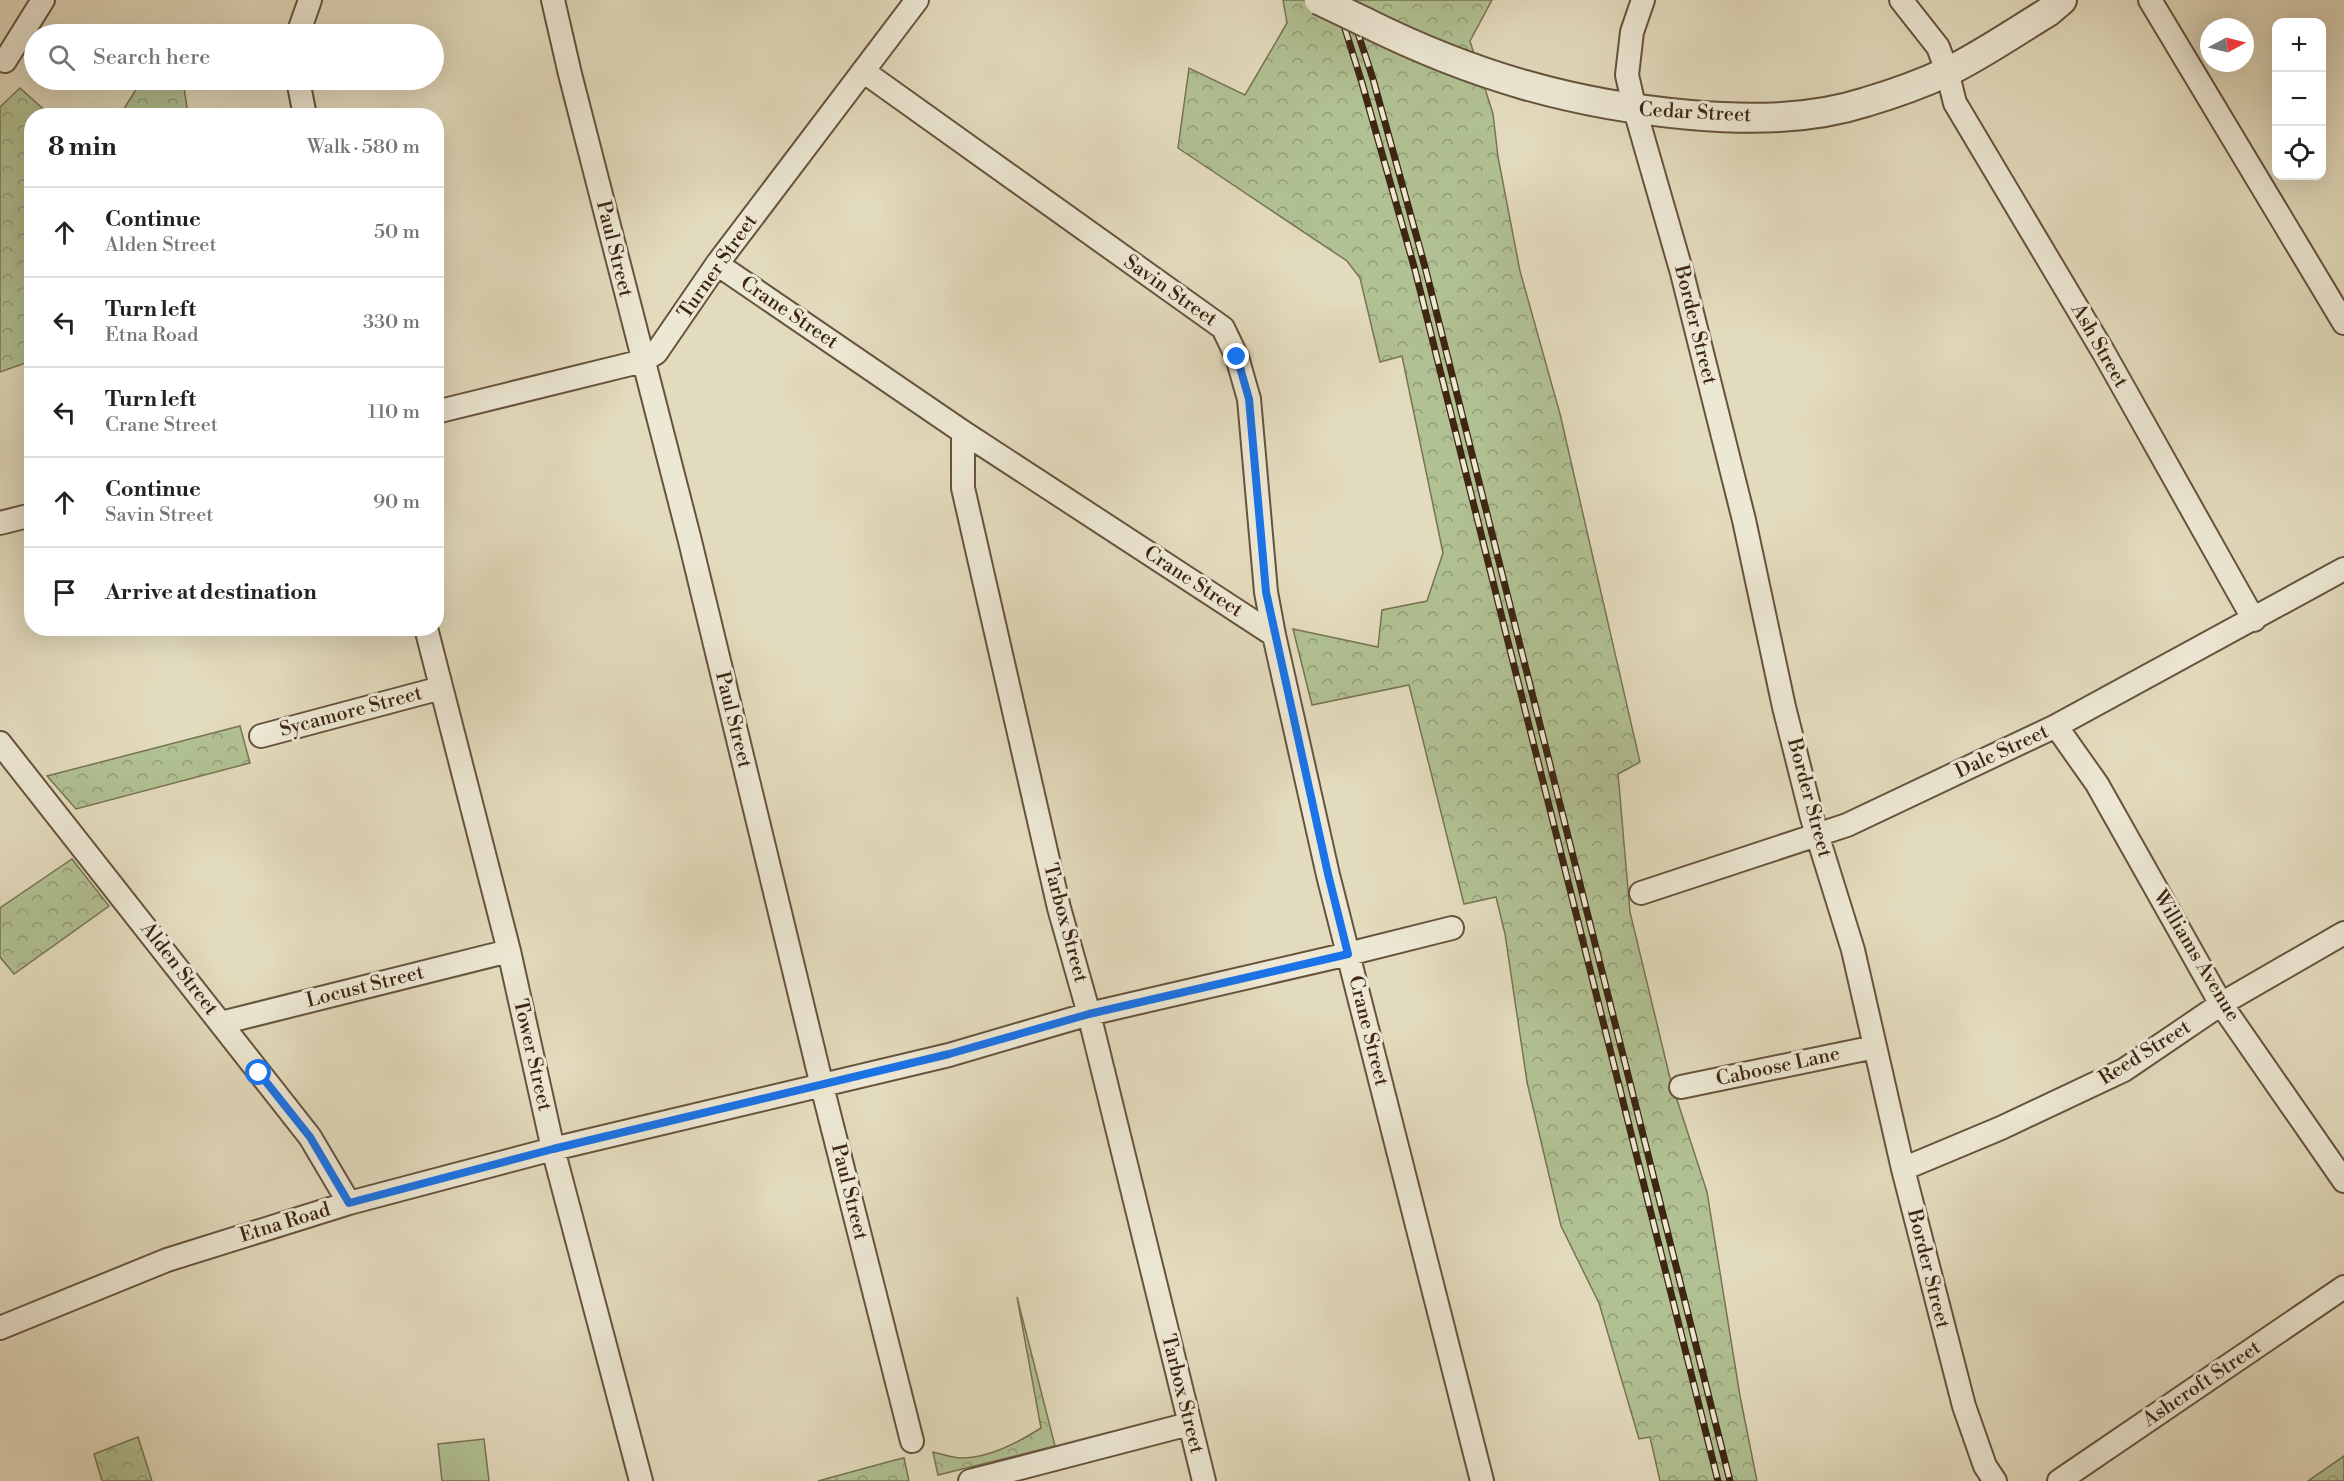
<!DOCTYPE html>
<html lang="en">
<head>
<meta charset="utf-8">
<style>
	:root { --surface:#fff; --page:#f6f6f6; --text:#202124; --muted:#757577; --line:#e0e0e0 }
	body { margin:0; font-family:"Libre Bodoni",serif; background:var(--page); color:var(--text) }
	.controls { position:absolute; right:18px; top:18px; display:grid; overflow:hidden; border-radius:12px; box-shadow:0 6px 24px #0002 }
	.controls button { width:54px; height:54px; display:grid; place-items:center; padding:0; border:0; border-bottom:2px solid var(--line); background:var(--surface); color:var(--text); font:30px sans-serif }
	.compass { position:absolute; left:2200px; top:18px; width:54px; height:54px; border-radius:50%; background:var(--surface); box-shadow:0 6px 24px #0002; rotate:83deg }
	.stop { position:absolute; width:18px; height:18px; margin:-14px; border:4px solid #1a73e8; border-radius:50%; background:#fff }
	.stop.end { background:#1a73e8; border-color:#fff; box-shadow:0 2px 6px #0008 }
	.list { margin:0; padding:0; list-style:none }
	h2 { display:flex; justify-content:space-between; align-items:center; height:78px; margin:0; padding:0 24px; font-size:26px }
	h2 small { font-size:20px; font-weight:400; color:var(--muted) }
	.list li { display:grid; grid-template-columns:39px 1fr auto; gap:18px; align-items:center; box-sizing:border-box; height:90px; padding:0 24px; border-top:2px solid var(--line) }
	.list b { display:block; font-size:22px; white-space:nowrap }
	.list p { margin:0; font-size:20px; white-space:nowrap; color:var(--muted) }
	.list em { font-size:20px; font-style:normal; color:var(--muted) }
	.icon { flex:none; width:33px; height:33px; fill:none; stroke:currentColor; stroke-width:2; stroke-linecap:round; stroke-linejoin:round }
	.map { position:relative; flex:none; width:2344px; height:1481px; overflow:hidden }
	.search { position:absolute; background:var(--surface); box-shadow:0 6px 24px #0002; left:24px; top:24px; width:420px; height:66px; display:flex; align-items:center; gap:15px; box-sizing:border-box; padding:0 21px; border-radius:33px; color:var(--muted); font-size:22px }
	.panel { position:absolute; background:var(--surface); box-shadow:0 6px 24px #0002; left:24px; top:108px; width:420px; height:528px; border-radius:24px }
	.map>svg:first-child { display:block }
</style>
</head>
<body>
<div class="map">
<svg width="2344" height="1481" viewBox="0 0 2344 1481">
	<defs>
		<pattern id="forest-crowns" width="20" height="18" patternUnits="userSpaceOnUse" patternTransform="scale(1.5)"><rect width="20" height="18" fill="#b1c193"/><path d="M2 6a3 3 0 1 1 6 0M12 15a3 3 0 1 1 6 0" fill="none" stroke="#919d77"/></pattern>
	</defs>
	<rect width="100%" height="100%" fill="#e3dbbd"/>
	<filter id="stains"><feTurbulence type="fractalNoise" baseFrequency=".00333" numOctaves="4"/><feColorMatrix values="0 0 0 0 .2 0 0 0 0 .09 0 0 0 0 .02 0 0 0 .5 -.17"/></filter>
	<radialGradient id="worn" r=".72"><stop offset=".6" stop-color="#630" stop-opacity="0"/><stop offset="1" stop-color="#630" stop-opacity=".3"/></radialGradient>
	<path fill="url(#forest-crowns)" stroke="#787452" stroke-width="1.5" d="M 1283,0 L 1492,0 L 1470,41 L 1493,114 L 1498,157 L 1520,271 L 1560,414 L 1640,762 L 1618,774 L 1630,912 L 1670,1078 L 1707,1192 L 1740,1396 L 1757,1481 L 1660,1481 L 1650,1437 L 1639,1439 L 1599,1303 L 1561,1226 L 1527,1082 L 1505,934 L 1496,897 L 1464,904 L 1409,685 L 1312,705 L 1293,629 L 1378,647 L 1382,610 L 1427,601 L 1443,553 L 1402,356 L 1380,362 L 1360,278 L 1347,261 L 1178,148 L 1189,68 L 1245,95 L 1287,23 Z
		M 142,80 L 183,80 L 188,115 L 120,115 Z
		M 20,88 L 50,115 L 32,116 L 31,361 L 0,372 L 0,107 Z
		M 240,726 L 250,763 L 76,809 L 47,776 Z
		M 72,859 L 109,906 L 14,974 L 0,957 L 0,908 Z
		M 1017,1297 L 1055,1446 L 938,1475 L 933,1452 C 942,1454 952,1458 961,1458 C 988,1458 1019,1442 1041,1428 Z
		M 138,1437 L 152,1481 L 102,1481 L 94,1454 Z
		M 2344,1456 L 2344,1481 L 2308,1481 Z
		M 904,1458 L 909,1481 L 818,1481 L 895,1460 Z"/>
	<path fill="#b1c193" stroke="#787452" stroke-width="1.5" d="M 484,1439 L 489,1481 L 442,1481 L 438,1444 Z"/>
	<g fill="none" stroke-linecap="round" stroke-linejoin="round">
		<defs>
			<path id="minor" d="M 553,0 L 570,74 L 689,537 L 822,1086 L 912,1441
				M 1643,0 L 1632,32 L 1627,75 L 1635,110 L 1682,273 L 1744,520 L 1784,707 L 1812,818 L 1853,950 L 1903,1169 L 1964,1406 L 1985,1466 L 1995,1481
				M 1901,0 L 1938,47 L 1947,71 L 1955,103 L 2104,353 L 2254,620
				M 2150,0 L 2344,323
				M 298,34 L 310,0
				M 5,61 L 43,0
				M 863,71 L 1223,328 L 1237,357 L 1249,399 L 1266,592 L 1274,635
				M 298,80 L 305,116
				M 717,264 L 963,432 L 1274,635 L 1328,875 L 1482,1481
				M 436,412 L 643,361 L 656,353 L 717,264 L 917,0
				M 963,432 L 963,488 L 1059,908 L 1089,1014 L 1204,1481
				M 0,523 L 32,515
				M 426,628 L 509,951 L 553,1149 L 641,1481
				M 2056,726 L 2097,784 L 2221,1004 L 2344,1181
				M 261,736 L 441,688
				M 0,743 L 310,1137 L 349,1203
				M 1641,893 L 1847,825 L 2056,726 L 2344,569
				M 221,1023 L 509,951
				M 1681,1087 L 1875,1047
				M 1903,1169 L 2001,1128 L 2124,1070 L 2221,1004 L 2344,933
				M 0,1328 L 167,1260 L 349,1203 L 553,1149 L 949,1055 L 1089,1014 L 1348,954 L 1452,928
				M 970,1481 L 1189,1424
				M 2059,1481 L 2344,1287"/>
			<path id="tertiary" d="M 1367,23 C 1472,75 1573,105 1691,115 C 1749,120 1810,120 1866,102 C 1893,94 1921,84 1947,72 C 1982,55 2015,32 2048,12 L 2062,0"/>
		</defs>
		<use href="#minor" stroke="#67533d" stroke-width="26"/>
		<use href="#tertiary" stroke="#67533d" stroke-width="32"/>
		<use href="#minor" stroke="#ede8d4" stroke-width="22"/>
		<use href="#tertiary" stroke="#ede8d4" stroke-width="28"/>
		<defs>
			<path id="rail" d="M 1336,0 L 1362,83 L 1415,270 L 1718,1481
				M 1347,0 L 1373,79 L 1425,267 L 1730,1481"/>
		</defs>
		<use href="#rail" stroke="#3e2612" stroke-width="7"/>
		<use href="#rail" stroke="#ede8d4" stroke-width="4.5" stroke-dasharray="14" stroke-linecap="butt"/>
		<defs>
			<path id="tertiary-bridge" d="M 1319,0 L 1367,23"/>
		</defs>
		<use href="#tertiary-bridge" stroke="#67533d" stroke-width="32" stroke-linecap="butt"/>
		<use href="#tertiary-bridge" stroke="#ede8d4" stroke-width="28"/>
	</g>
	<g fill="none" stroke-linecap="round" stroke-linejoin="round">
		<path stroke="#1a73e8" stroke-width="8" d="M 259,1073 L 310,1137 L 349,1203 L 553,1149 L 949,1054 L 1089,1014 L 1348,954 L 1328,874 L 1266,592 L 1249,399 L 1237,357"/>
	</g>
	<g text-anchor="middle" dominant-baseline="central" stroke-width="6" stroke-linejoin="round" paint-order="stroke">
		<g font-size="20" fill="#3e2612" stroke="#ede8d4">
			<text transform="translate(1695 113) rotate(3)">Cedar Street</text>
			<text transform="translate(614 249) rotate(76)">Paul Street</text>
			<text transform="translate(718 267) rotate(-55)">Turner Street</text>
			<text transform="translate(1170 291) rotate(35)">Savin Street</text>
			<text transform="translate(789 313) rotate(34)">Crane Street</text>
			<text transform="translate(1695 325) rotate(76)">Border Street</text>
			<text transform="translate(2099 346) rotate(60)">Ash Street</text>
			<text transform="translate(1193 582) rotate(33)">Crane Street</text>
			<text transform="translate(351 712) rotate(-15)">Sycamore Street</text>
			<text transform="translate(733 720) rotate(76)">Paul Street</text>
			<text transform="translate(2002 752) rotate(-25)">Dale Street</text>
			<text transform="translate(1809 798) rotate(75)">Border Street</text>
			<text transform="translate(1065 923) rotate(75)">Tarbox Street</text>
			<text transform="translate(2196 956) rotate(59)">Williams Avenue</text>
			<text transform="translate(179 969) rotate(52)">Alden Street</text>
			<text transform="translate(365 987) rotate(-14)">Locust Street</text>
			<text transform="translate(1368 1031) rotate(76)">Crane Street</text>
			<text transform="translate(2145 1053) rotate(-32)">Reed Street</text>
			<text transform="translate(532 1055) rotate(77)">Tower Street</text>
			<text transform="translate(1778 1067) rotate(-12)">Caboose Lane</text>
			<text transform="translate(849 1192) rotate(76)">Paul Street</text>
			<text transform="translate(285 1223) rotate(-17)">Etna Road</text>
			<text transform="translate(1928 1269) rotate(76)">Border Street</text>
			<text transform="translate(2202 1384) rotate(-34)">Ashcroft Street</text>
			<text transform="translate(1182 1394) rotate(76)">Tarbox Street</text>
		</g>
	</g>
	<rect width="100%" height="100%" filter="url(#stains)"/>
	<rect width="100%" height="100%" fill="url(#worn)"/>
</svg>
<div class="controls">
<button>+</button>
<button>−</button>
<button><svg class="icon" aria-label="locate" viewBox="0 0 24 24"><circle cx="12" cy="12" r="6"/><path d="M12 2v4M12 18v4M2 12h4M18 12h4"/></svg></button>
</div>
<svg class="compass" viewBox="-18 -18 36 36"><path d="M0-13l5 13h-10z" fill="#e53935"/><path d="M0 13l5-13h-10z" fill="#757577"/></svg>
<div class="stop" style="left:259px;top:1073px"></div>
<div class="stop end" style="left:1237px;top:357px"></div>
<div class="search"><svg class="icon" aria-label="search" viewBox="0 0 24 24"><circle cx="10" cy="10" r="6"/><path d="M15 15l6 6"/></svg>Search here</div>
<section class="panel">
<h2>8 min<small>Walk · 580 m</small></h2>
<ul class="list">
<li><svg class="icon" aria-label="ahead" viewBox="0 0 24 24"><path d="M12 20V5M6 11l6-6 6 6"/></svg><div><b>Continue</b><p>Alden Street</p></div><em>50 m</em></li>
<li><svg class="icon" aria-label="left" viewBox="0 0 24 24"><path d="M17 20v-9H6M10 6l-5 5 5 5"/></svg><div><b>Turn left</b><p>Etna Road</p></div><em>330 m</em></li>
<li><svg class="icon" aria-label="left" viewBox="0 0 24 24"><path d="M17 20v-9H6M10 6l-5 5 5 5"/></svg><div><b>Turn left</b><p>Crane Street</p></div><em>110 m</em></li>
<li><svg class="icon" aria-label="ahead" viewBox="0 0 24 24"><path d="M12 20V5M6 11l6-6 6 6"/></svg><div><b>Continue</b><p>Savin Street</p></div><em>90 m</em></li>
<li><svg class="icon" aria-label="arrive" viewBox="0 0 24 24"><path d="M6 21V4h12l-3 4 3 4H6"/></svg><div><b>Arrive at destination</b></div></li>
</ul>
</section>
</div>
</body>
</html>
